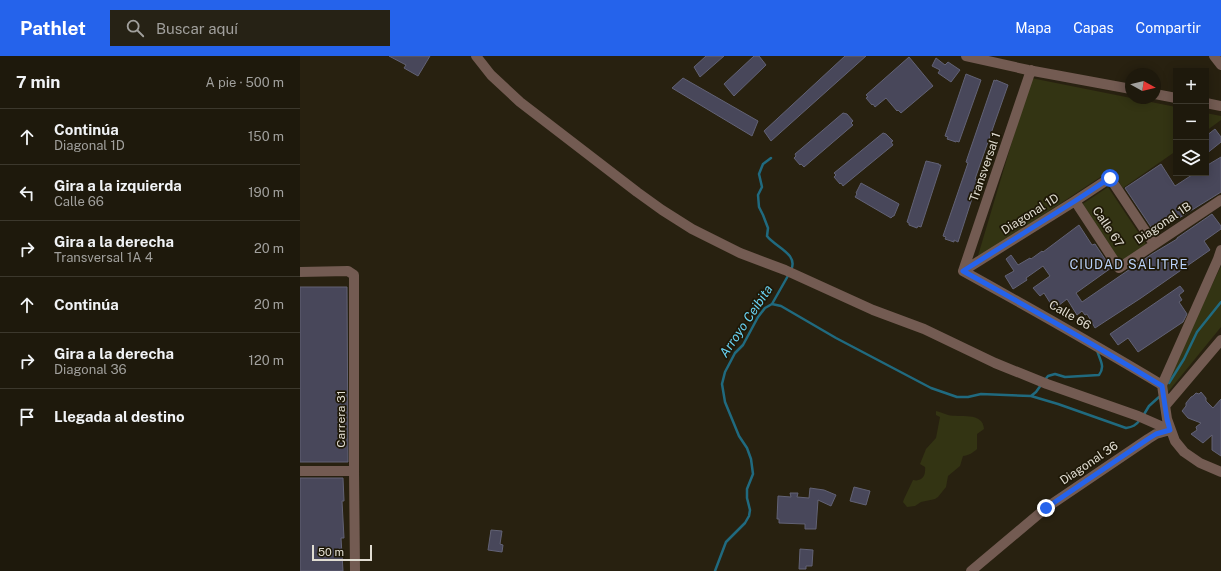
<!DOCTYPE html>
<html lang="es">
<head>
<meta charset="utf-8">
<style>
	:root { --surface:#1e190c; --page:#262215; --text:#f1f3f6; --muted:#a1a09d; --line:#3c382d; --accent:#2563eb }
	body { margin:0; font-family:"Public Sans",sans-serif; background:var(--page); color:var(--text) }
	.controls { position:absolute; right:12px; top:12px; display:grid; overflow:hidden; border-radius:0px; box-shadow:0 2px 10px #0003 }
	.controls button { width:36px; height:36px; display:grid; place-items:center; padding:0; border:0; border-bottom:1px solid var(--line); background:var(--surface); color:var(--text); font:20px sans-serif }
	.compass { position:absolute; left:825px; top:12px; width:36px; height:36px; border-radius:50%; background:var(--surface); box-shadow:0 2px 10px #0003; rotate:98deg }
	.scale { position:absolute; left:12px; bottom:10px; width:60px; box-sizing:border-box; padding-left:4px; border:2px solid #e1ddd2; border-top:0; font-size:11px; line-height:14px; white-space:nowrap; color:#e1ddd2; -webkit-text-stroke:3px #1e1807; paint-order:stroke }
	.stop { position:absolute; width:12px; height:12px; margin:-9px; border:3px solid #2563eb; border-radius:50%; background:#fff }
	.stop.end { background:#2563eb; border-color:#fff; box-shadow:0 1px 4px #0008 }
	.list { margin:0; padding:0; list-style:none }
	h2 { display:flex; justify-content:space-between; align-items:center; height:52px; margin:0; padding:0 16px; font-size:17px }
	h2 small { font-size:13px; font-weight:400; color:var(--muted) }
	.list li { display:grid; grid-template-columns:26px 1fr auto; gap:12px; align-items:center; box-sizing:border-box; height:56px; padding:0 16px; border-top:1px solid var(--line) }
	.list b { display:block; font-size:15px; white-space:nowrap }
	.list p { margin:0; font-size:13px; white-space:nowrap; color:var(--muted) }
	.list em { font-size:13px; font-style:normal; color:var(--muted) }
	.icon { flex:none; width:22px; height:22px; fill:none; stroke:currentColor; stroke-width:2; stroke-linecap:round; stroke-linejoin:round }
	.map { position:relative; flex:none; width:921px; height:515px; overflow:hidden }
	header { display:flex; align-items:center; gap:24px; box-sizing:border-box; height:56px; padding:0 20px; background:var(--accent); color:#fff }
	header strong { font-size:19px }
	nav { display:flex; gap:22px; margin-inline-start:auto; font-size:14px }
	.search { width:280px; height:36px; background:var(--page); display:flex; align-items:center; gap:10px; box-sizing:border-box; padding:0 14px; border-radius:0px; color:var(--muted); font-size:15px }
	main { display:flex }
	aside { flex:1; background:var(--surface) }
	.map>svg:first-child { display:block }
</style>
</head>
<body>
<header>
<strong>Pathlet</strong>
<div class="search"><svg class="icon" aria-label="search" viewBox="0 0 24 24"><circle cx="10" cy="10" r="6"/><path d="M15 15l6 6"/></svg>Buscar aquí</div>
<nav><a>Mapa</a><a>Capas</a><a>Compartir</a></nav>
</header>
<main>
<aside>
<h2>7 min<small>A pie · 500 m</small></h2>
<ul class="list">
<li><svg class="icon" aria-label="ahead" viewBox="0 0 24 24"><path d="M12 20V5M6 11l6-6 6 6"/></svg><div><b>Continúa</b><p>Diagonal 1D</p></div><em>150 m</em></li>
<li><svg class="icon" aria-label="left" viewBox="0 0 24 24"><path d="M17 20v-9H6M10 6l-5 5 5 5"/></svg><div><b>Gira a la izquierda</b><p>Calle 66</p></div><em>190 m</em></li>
<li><svg class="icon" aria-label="right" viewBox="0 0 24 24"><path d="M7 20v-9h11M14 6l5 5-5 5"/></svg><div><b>Gira a la derecha</b><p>Transversal 1A 4</p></div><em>20 m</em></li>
<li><svg class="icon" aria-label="ahead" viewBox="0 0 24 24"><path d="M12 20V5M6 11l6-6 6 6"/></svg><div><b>Continúa</b></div><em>20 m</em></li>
<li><svg class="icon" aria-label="right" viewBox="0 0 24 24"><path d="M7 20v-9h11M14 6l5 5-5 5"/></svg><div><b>Gira a la derecha</b><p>Diagonal 36</p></div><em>120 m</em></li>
<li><svg class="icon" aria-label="arrive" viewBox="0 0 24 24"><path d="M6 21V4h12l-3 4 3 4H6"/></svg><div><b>Llegada al destino</b></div></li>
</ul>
</aside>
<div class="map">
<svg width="921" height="515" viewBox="0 0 921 515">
	<rect width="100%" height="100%" fill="#282110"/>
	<path fill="#333413" d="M 731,22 L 876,51 L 876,95 L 823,132 L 811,114 L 677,203 Z
		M 906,57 L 921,60 L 921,64 L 906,75 Z
		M 808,131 L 846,188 L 821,206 L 781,149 Z
		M 921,210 L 921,271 L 868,336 L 864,329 Z
		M 636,355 C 641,356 644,358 648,359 C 659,362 683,355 684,373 L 677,378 L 677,393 C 674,396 668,400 663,400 L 660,410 L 648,420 L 646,431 L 638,441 L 635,443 L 621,446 L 615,450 L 607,451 L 603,446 L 604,443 L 613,424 C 622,426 626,420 625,411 L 620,408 L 626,393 L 636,382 L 640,361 L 636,359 Z"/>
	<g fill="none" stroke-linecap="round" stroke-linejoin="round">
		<path stroke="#206a7f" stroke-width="2.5" d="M 471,102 L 463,108 L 459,118 L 462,131 L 458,139 L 459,151 L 463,159 L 468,172 L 467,180 C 475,191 499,198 491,214
			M 472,248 L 481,250 L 536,282 L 631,332 L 657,341 L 668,341 L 681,338 L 731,340 L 736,336 L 741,329
			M 744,325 L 748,320 L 755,318 L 765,321 L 799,319 C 806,310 799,303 797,294
			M 869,327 L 884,303 L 897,276 L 921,246
			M 731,340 L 758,348 L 826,372 C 833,371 836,369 840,364
			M 843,360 L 849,350 L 859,341
			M 415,515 L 426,486 L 445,467 L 449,460 L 450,454 L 447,442 L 447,433 L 453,418 L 451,403 L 447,392 L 439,380 L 425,346 L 422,328 L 425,316 L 435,297 L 443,289 L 458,261 L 465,252 L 472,248 L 489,218"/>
	</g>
	<path fill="#48475a" stroke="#626275" d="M 89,0 L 130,0 L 118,20 L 104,12 L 106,9 Z
		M 406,0 L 424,0 L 400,21 L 394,11 Z
		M 454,0 L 459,0 L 466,9 L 434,40 L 424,28 Z
		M 545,0 L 566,0 L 471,85 L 464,75 Z
		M 609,1 L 633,30 L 601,57 L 598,54 L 597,55 L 586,42 L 575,51 L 573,48 L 572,49 L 566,42 L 568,41 L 566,39 Z
		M 636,2 L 645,9 L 648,6 L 660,14 L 651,26 L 638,17 L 640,14 L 632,10 Z
		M 666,18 L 681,24 L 659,86 L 656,85 L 656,86 L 647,83 L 648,81 L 645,80 Z
		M 383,22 L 458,65 L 452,80 L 372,32 Z
		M 694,24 L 696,25 L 696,24 L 708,29 L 675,123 L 678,124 L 658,186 L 654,184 L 654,186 L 645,183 L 646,181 L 643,180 L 668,107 L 666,106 Z
		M 543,57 L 547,58 L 553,65 L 551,67 L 553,69 L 504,111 L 501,108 L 500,109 L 494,102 L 496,100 L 495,98 Z
		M 915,73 L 921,81 L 921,86 L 906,98 L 906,80 Z
		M 583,77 L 586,78 L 593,85 L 591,86 L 593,89 L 543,130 L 541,127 L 540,128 L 534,121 L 536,119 L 534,117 Z
		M 921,101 L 921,136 L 855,177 L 825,132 L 861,108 L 875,130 L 895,117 L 906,117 L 906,110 Z
		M 626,105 L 639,108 L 639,109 L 641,109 L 621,171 L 618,170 L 617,172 L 609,169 L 609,167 L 607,166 Z
		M 561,127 L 599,148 L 594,160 L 593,160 L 591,162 L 555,141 L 557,138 L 556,137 Z
		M 912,158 L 921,170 L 921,173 L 904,185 L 910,194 L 841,242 L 795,272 L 787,258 L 785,259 L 782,255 L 777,259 L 767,243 L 754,253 L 744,237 L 740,240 L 733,232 L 750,220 L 743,210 L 726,222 L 727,224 L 713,233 L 705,220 L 714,215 L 706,203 L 711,199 L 718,209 L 730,202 L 731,203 L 742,195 L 743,196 L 779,169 L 792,189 L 795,188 L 811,212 L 776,237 L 782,246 L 852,198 L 877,183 L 877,182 Z
		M 880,230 L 884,235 L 879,239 L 882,244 L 879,246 L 887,258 L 883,266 L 838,296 L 828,282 L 818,289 L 810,278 Z
		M 0,231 L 47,231 L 48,406 L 0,406 Z
		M 901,336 L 906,342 L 906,345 L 913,352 L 921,343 L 921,400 L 912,394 L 912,379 L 903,387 L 891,378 L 897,374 L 896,371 L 901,367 L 888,362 L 882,355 L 886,350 L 886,347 L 891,341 L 893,340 L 896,337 L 899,338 Z
		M 0,422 L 43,422 L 44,445 L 42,445 L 44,482 L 41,482 L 43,515 L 0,515 Z
		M 554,431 L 570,435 L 566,449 L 550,445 Z
		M 510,432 L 524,434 L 536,439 L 531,450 L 518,444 L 516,473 L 505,473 L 505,468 L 479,467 L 479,463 L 477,463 L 478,440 L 491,441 L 490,437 L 498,437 L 497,441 L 509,442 Z
		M 191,474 L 202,475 L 200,488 L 203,489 L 202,496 L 188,494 Z
		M 500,493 L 513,494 L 512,510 L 506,510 L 506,513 L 499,513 Z"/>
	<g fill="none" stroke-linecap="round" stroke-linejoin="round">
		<path stroke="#735b52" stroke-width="10" d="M 176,0 L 191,19 L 220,46 L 337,136 L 362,154 L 392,173 L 440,197 L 485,214 L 573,254 L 624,273 L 695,307 L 747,328 L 838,360 L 870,374
			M 666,0 L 728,14 L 831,33
			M 914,0 L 921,9
			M 855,38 L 876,42
			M 906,47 L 921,50
			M 775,145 L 819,212 L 921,144
			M 921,194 L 918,203 L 862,329 L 867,363 L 875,385 L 884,396 L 900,407 L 921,416
			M 663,215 L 775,145 L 810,122 L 854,188
			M 663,215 C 730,252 797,290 862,329
			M 663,215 L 731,14
			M 0,216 L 48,215 L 54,219 L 54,415 L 55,515
			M 865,350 L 921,284
			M 0,415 L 54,415
			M 671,515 L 746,452 L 848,383 L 856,378 L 870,374"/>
	</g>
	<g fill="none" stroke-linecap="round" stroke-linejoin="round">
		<path stroke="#2563eb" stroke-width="5" d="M 746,452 L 848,383 L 856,378 L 870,374 L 867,363 L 862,330 C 797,290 730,252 663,215 L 775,145 L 810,122"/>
	</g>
	<g text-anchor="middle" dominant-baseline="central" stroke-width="3.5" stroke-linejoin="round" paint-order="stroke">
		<g font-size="12" fill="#e1ddd2" stroke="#1e1807">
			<text transform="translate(685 111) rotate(-71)">Transversal 1</text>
			<text transform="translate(730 158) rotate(-32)">Diagonal 1D</text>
			<text transform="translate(863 167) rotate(-34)">Diagonal 1B</text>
			<text transform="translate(808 171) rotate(56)">Calle 67</text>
			<text transform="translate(770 259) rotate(30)">Calle 66</text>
			<text transform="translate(41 363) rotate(-90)">Carrera 31</text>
			<text transform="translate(789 407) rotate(-34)">Diagonal 36</text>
		</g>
		<g font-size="13" letter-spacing="1" fill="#b9d1f8" stroke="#1e1807">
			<text x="829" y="208">CIUDAD SALITRE</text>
		</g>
		<g font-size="13" font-style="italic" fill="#69d3f4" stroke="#1e1807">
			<text transform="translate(446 265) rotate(-56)">Arroyo Ceibita</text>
		</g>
	</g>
</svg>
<div class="controls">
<button>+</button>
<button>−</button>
<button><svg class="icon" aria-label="layers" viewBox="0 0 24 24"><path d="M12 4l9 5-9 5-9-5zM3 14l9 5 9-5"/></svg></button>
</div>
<svg class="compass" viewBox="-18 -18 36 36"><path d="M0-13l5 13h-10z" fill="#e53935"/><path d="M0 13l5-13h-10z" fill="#a1a09d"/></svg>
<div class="scale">50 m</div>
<div class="stop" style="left:810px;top:122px"></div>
<div class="stop end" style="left:746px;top:452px"></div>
</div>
</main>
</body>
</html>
